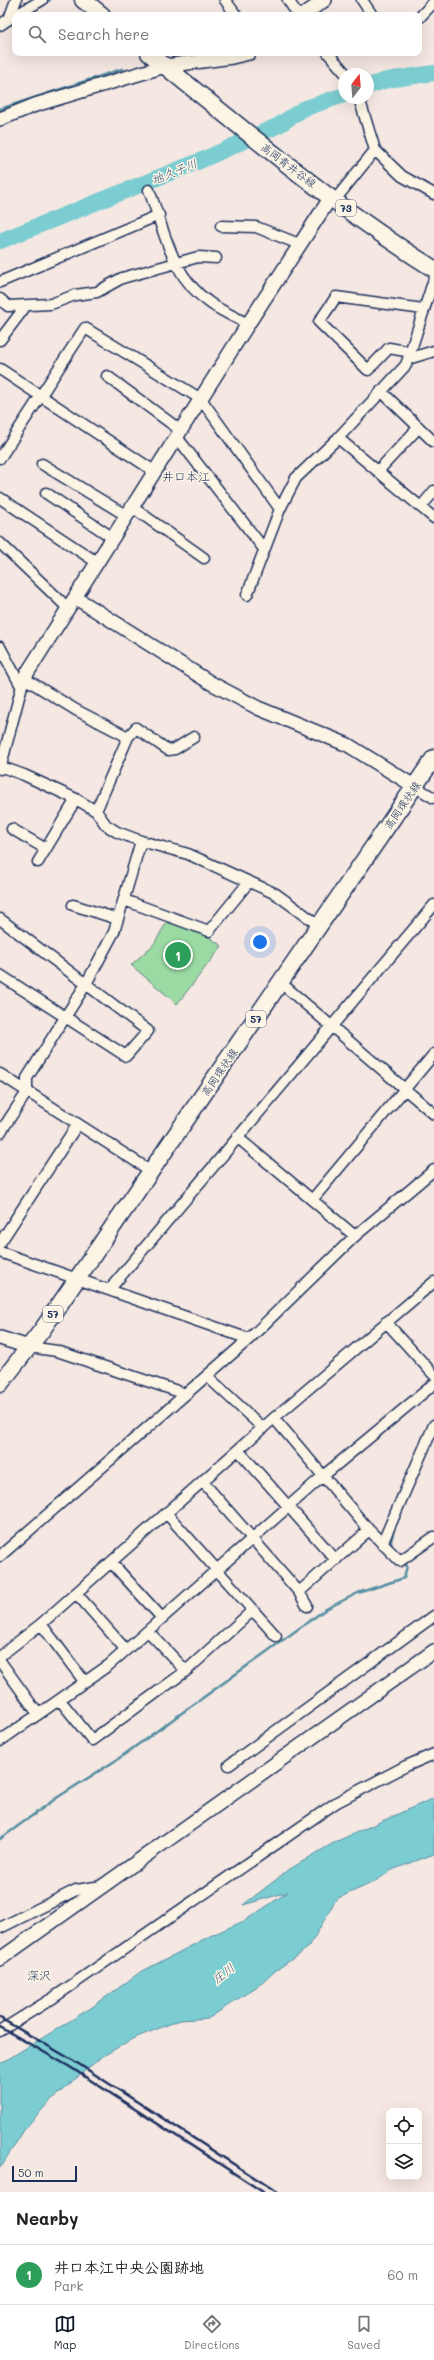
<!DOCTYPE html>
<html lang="en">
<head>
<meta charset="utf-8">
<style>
	:root { --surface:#fff; --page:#f6f6f6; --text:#222; --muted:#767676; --line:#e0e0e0; --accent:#111827 }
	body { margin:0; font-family:Mali,"Klee One",sans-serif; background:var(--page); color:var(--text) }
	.controls { position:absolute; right:12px; bottom:12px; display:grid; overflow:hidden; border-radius:8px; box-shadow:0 4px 16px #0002 }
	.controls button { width:36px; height:36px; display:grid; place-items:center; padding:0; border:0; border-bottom:1px solid var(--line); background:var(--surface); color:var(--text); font:20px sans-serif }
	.compass { position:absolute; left:338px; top:68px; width:36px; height:36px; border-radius:50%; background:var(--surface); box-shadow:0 4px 16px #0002; rotate:16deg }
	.scale { position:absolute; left:12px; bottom:10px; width:65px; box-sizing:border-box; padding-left:4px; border:2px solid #1b2f5e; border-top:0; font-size:11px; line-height:14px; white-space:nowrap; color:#1b2f5e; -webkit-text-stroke:3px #fcf5e5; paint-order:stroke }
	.you { position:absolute; left:260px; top:942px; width:14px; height:14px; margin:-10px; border:3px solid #fff; border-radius:50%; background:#1a73e8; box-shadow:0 0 0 6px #1a73e833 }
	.badge { display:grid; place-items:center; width:26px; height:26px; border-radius:50%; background:var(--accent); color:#fff; font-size:13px; font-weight:700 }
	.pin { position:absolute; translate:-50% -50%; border:2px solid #fff; box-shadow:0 1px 4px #0006 }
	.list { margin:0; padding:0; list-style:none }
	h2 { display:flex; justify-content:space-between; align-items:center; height:52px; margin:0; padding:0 16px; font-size:17px }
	h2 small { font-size:13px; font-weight:400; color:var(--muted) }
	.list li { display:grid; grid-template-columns:26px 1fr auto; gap:12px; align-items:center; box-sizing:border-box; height:60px; padding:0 16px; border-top:1px solid var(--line) }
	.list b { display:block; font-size:15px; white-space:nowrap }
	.list p { margin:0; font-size:13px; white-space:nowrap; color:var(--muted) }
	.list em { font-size:13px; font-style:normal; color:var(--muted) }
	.icon { flex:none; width:22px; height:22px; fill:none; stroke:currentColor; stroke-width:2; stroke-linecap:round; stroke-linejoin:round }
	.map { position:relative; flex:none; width:434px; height:2192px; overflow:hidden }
	.search { position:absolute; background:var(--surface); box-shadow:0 4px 16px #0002; left:12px; right:12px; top:12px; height:44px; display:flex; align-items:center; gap:10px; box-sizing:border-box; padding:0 14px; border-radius:8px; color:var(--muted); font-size:15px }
	.sheet { height:112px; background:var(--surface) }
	nav { display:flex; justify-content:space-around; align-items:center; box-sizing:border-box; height:56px; border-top:1px solid var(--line); background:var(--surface); font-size:11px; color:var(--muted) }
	nav a { display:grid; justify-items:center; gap:2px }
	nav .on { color:var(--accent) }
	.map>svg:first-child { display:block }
</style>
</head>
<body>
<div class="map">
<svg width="434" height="2192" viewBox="0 0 434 2192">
	<rect width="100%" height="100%" fill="#f5e7e2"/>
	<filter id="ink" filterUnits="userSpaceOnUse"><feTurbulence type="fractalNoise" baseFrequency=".025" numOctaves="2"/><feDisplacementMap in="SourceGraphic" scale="8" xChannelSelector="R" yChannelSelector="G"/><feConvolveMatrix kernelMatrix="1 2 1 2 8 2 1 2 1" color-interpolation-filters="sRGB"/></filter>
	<g filter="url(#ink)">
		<path fill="#9bdaa3" stroke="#5b8480" d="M 168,920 L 209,937 L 222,946 L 177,1004 L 131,965 L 154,944 Z"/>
		<path fill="#7bcdd1" stroke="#558ea3" d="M 434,1798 L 434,1854 L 392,1870 L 374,1882 L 336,1899 L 309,1947 L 275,1971 L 262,1983 L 209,2018 L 180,2020 L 132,2039 L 100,2058 L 52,2099 L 26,2127 L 0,2168 L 0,2064 L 91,2008 L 139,1973 L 210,1936 L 246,1920 L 288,1892 L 243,1905 L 290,1869 L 335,1842 Z"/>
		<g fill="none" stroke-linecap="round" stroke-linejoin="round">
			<path stroke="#558ea3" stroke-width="2.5" d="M 43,4 L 50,0
				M 0,31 L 15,22
				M 202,55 L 210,53
				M 0,109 L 122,69
				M 392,1548 L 391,1541 L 394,1529
				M 0,1839 L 58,1797 L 118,1759 L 326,1609 L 358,1593 L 404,1578 L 407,1566 L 402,1561"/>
			<path stroke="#7bcdd1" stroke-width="16" d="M 368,86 L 387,80 L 434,73
				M 0,241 L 202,160 L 279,125 L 303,109 L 344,95"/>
			<defs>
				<path id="minor" d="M 225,0 L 236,15
					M 288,0 L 298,15
					M 362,0 L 372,15
					M 16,15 L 42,0
					M 419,18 L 434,2
					M 0,25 L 9,19 L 16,0
					M 328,53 L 346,74
					M 359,98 L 375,150 L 402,176 L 434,194
					M 149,190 C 165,232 171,276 210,303 C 221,311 235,317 248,324
					M 335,200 L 375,150
					M 221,226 L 256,227 L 299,244
					M 0,282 L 159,215
					M 0,299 L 8,306 L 51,304 L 75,295 L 97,292 L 122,278 L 198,257 L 216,258
					M 0,340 L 25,307
					M 411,352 L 389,348 L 368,370 L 319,322 L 336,297 L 423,309
					M 408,359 L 434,351
					M 0,369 L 154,471
					M 107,376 L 180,430
					M 381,391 L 434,442
					M 176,436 L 264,549
					M 338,438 L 434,518
					M 0,458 L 85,328 L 201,399 L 280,509
					M 42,464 L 127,516
					M 378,471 L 418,428
					M 46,493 L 113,538
					M 0,498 L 98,563
					M 132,507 L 204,558
					M 421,507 L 434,491
					M 0,543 L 69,609
					M 247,595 L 280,509 L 296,478 L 338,438 L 406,365 L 434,279
					M 0,647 L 21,686
					M 2,767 L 24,775 L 76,799 L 96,811 L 106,825 L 117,832 L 141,841 L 188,854 L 276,894 L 320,926
					M 0,769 L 24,678 L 76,710 L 128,737
					M 414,786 L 434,798
					M 96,811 L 128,737 L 136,728 L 168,750 L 175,749 L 194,737
					M 12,829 L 46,849
					M 38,862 L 76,799
					M 124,900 L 209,931 L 248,883
					M 73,905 L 118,919
					M 0,919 L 148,1031 L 126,1056 L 0,975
					M 281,983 L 434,1114
					M 0,1074 L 151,1171
					M 0,1133 L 27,1092 L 27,1078 L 86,984 L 114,932 L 141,841
					M 237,1137 L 355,1236
					M 312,1200 L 434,1054
					M 0,1243 L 77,1125
					M 0,1252 L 249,1339
					M 109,1290 L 434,905
					M 386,1322 L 434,1375
					M 29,1347 L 57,1351 L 186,1394
					M 207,1376 L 263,1428
					M 274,1418 L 369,1530 L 299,1592
					M 239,1451 L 336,1560
					M 203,1482 L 299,1592 L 307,1606
					M 167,1514 L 276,1636
					M 369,1530 L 400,1561 L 434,1537
					M 382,1544 L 434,1425
					M 0,1556 L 249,1339 L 355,1236 L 434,1170
					M 111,1562 L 162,1618
					M 76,1593 L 126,1650
					M 41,1624 L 84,1681
					M 148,1631 L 186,1671
					M 0,1656 L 41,1624 L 274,1418 L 434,1282
					M 0,1661 L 38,1714
					M 60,1700 L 92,1740 L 186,1671 L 252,1611
					M 0,1741 L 109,1665 L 323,1476 L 434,1384
					M 229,1765 L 434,1616
					M 0,1928 L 76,1890 L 102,1886
					M 0,2031 L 53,1998 L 337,1802 L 406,1766 L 434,1754"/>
				<path id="tertiary" d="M 303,15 L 325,0
					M 0,119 L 35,105 L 165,66 L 232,57 L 249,53
					M 76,598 L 211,683 L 258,708 L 348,745 L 414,786
					M 24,678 L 248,324 L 331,197
					M 0,1338 L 29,1347
					M 0,1959 L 434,1651"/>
				<path id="primary" d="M 83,0 L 102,15
					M 149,53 C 242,128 333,206 434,269
					M 0,1384 L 42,1330 L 434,758"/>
			</defs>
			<use href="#minor" stroke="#1b2f5e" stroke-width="13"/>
			<use href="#tertiary" stroke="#1b2f5e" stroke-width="16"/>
			<use href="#primary" stroke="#1b2f5e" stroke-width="19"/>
			<use href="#minor" stroke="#fcf5e5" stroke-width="10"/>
			<use href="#tertiary" stroke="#fcf5e5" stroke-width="13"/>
			<use href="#primary" stroke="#fcf5e5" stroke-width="16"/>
			<path stroke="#1b2f5e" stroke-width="2.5" d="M 0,2018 L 74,2061 L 277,2192
				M 0,2027 L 70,2067 L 263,2192"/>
		</g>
	</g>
	<g text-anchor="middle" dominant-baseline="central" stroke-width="3" stroke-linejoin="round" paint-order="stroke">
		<g fill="#fcf5e5" stroke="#5e6a86" stroke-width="1">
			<rect x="336" y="200" width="20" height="16" rx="3"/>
			<rect x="246" y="1011" width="20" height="16" rx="3"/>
			<rect x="43" y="1306" width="20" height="16" rx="3"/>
		</g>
		<g font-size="10" font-weight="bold" fill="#1b2f5e">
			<text x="346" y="208">73</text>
			<text x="256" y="1019">57</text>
			<text x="53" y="1314">57</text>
		</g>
		<g font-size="11" fill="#1b2f5e" stroke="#fcf5e5">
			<text transform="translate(289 165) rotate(37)">高岡青井谷線</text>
			<text transform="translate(402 805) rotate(-56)">高岡環状線</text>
			<text transform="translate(219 1072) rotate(-56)">高岡環状線</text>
		</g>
		<g font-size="12" font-style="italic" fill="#33567b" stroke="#fcf5e5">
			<text transform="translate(174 171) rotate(-22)">地久子川</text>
			<text transform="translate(223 1973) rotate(-39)">庄川</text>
		</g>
		<g font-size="12" fill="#1b2f5e" stroke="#fcf5e5">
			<text x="186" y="476">井口本江</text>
			<text x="39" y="1975">深沢</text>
		</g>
	</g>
</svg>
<div class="controls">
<button><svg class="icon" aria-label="locate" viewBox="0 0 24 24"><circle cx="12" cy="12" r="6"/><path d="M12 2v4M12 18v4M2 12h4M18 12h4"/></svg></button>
<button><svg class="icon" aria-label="layers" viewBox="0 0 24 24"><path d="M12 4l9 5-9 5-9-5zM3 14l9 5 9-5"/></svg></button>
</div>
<svg class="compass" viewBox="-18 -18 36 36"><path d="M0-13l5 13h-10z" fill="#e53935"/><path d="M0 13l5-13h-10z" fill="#767676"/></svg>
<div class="scale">50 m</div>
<div class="you"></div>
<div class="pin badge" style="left:178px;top:955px;background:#2e9e5b">1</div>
<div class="search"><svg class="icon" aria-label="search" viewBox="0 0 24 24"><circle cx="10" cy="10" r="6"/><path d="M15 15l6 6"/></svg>Search here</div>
</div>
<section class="sheet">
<h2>Nearby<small></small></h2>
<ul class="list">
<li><span class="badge" style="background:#2e9e5b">1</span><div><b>井口本江中央公園跡地</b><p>Park</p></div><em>60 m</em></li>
</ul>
</section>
<nav>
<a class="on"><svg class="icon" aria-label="map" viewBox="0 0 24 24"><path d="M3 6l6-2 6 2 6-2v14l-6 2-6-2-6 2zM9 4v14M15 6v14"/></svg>Map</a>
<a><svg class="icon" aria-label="directions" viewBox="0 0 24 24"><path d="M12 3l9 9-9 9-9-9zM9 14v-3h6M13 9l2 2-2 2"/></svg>Directions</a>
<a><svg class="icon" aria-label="saved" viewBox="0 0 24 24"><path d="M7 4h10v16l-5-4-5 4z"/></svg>Saved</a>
</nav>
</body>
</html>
